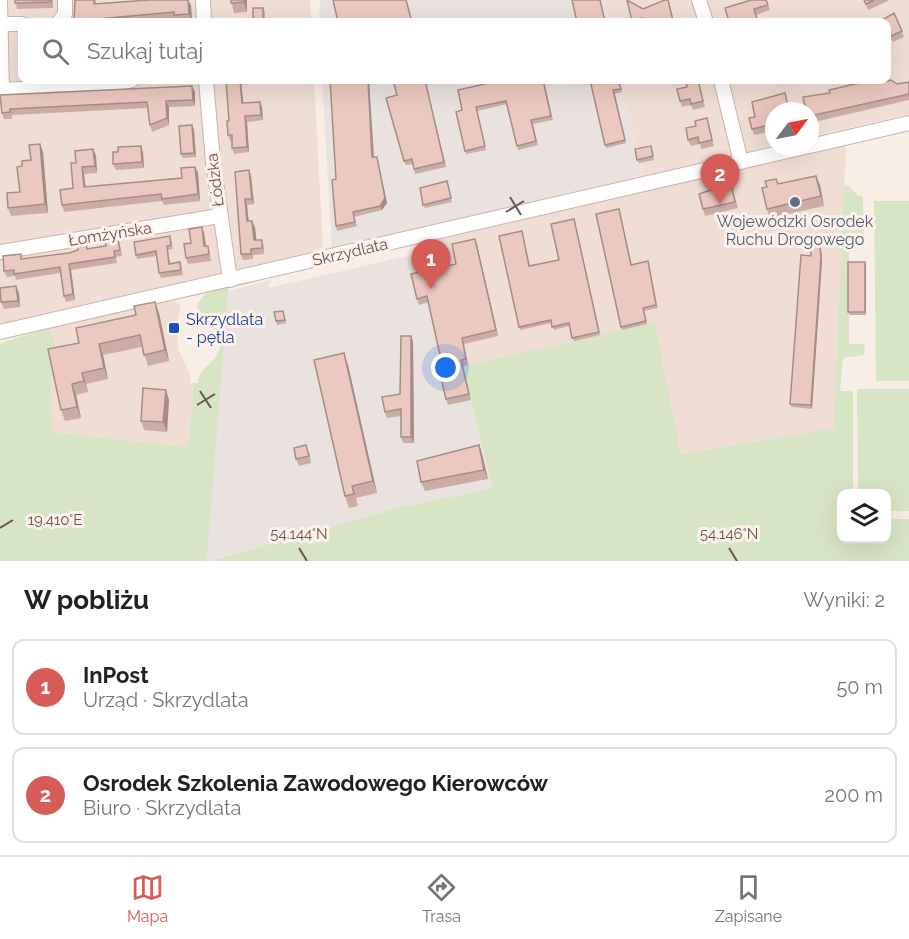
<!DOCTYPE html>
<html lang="pl">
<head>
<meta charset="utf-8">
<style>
	:root { --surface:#fff; --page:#f6f6f6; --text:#202124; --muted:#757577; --line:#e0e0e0; --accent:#d65c57 }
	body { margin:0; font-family:Raleway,sans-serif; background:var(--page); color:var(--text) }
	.controls { position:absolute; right:18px; bottom:18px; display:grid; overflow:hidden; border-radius:12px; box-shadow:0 6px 24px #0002 }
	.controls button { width:54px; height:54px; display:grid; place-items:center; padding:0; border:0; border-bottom:2px solid var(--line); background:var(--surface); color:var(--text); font:30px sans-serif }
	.compass { position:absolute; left:765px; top:102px; width:54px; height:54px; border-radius:50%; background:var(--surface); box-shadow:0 6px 24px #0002; rotate:58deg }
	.you { position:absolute; left:446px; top:368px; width:21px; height:21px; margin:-15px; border:4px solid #fff; border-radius:50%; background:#1a73e8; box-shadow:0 0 0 9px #1a73e833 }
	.badge { display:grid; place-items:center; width:39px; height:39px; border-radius:50%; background:var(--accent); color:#fff; font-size:20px; font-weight:700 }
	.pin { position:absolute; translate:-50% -50px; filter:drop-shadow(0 2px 3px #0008) }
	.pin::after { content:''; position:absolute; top:32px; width:21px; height:18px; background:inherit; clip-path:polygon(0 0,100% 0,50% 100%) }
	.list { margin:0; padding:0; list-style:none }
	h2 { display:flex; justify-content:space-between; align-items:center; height:78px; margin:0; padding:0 24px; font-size:26px }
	h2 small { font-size:20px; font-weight:400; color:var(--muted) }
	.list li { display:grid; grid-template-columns:39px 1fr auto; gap:18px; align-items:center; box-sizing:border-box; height:96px; margin:0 12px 12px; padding:0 12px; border:2px solid var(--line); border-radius:12px }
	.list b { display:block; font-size:22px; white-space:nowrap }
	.list p { margin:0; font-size:20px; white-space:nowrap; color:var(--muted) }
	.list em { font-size:20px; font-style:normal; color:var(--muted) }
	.icon { flex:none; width:33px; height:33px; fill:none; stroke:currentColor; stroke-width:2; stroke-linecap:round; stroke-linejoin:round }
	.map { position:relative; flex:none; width:909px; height:561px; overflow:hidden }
	.search { position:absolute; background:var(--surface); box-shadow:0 6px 24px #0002; left:18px; right:18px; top:18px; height:66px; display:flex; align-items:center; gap:15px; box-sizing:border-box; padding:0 21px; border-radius:12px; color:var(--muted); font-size:22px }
	.sheet { height:294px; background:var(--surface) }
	nav { display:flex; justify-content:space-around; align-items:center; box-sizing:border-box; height:84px; border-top:2px solid var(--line); background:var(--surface); font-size:16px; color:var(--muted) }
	nav a { display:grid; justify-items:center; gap:3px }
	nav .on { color:var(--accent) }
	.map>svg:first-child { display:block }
</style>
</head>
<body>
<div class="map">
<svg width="909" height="561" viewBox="0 0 909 561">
	<rect width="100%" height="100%" fill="#f9eee5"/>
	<path fill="#f0ded4" d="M 0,0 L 310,0 L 311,22 L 22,22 L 22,80 L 314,80 L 323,246 L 317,252 L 0,326 Z
		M 605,0 L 909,0 L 909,114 L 810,137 L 810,111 L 774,111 L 774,146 L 643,177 L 621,80 L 886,80 L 886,22 L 610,22 Z
		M 846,142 L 835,428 L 681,454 L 655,322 L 463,366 L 435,237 L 634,193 Z
		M 165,301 L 174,301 L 181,306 L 177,323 L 178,349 L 190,374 L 190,383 L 194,383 L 188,447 L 52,432 L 50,328 Z"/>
	<path fill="#eae2df" d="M 320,0 L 605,0 L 610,22 L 319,22 Z
		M 322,80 L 621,80 L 643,177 L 332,248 Z
		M 438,249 L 493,488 L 397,508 L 207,561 L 229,291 L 271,280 L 268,288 Z"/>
	<path fill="#d8e5c5" d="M 848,185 L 856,194 L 863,197 L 864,240 L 849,241 L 849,344 L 865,344 L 864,355 L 843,358 L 840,391 L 852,391 L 853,395 L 853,493 L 842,494 L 842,538 L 886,538 L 887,519 L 909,519 L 909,561 L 209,561 L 397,508 L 493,488 L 463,366 L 655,322 L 681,454 L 834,428 L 844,187 Z
		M 874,201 L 909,201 L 909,381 L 876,381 Z
		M 229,286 L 207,561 L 0,561 L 0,343 L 50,328 L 55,346 L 51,356 L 52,432 L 188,447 L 194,383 L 198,383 C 199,365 220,363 220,344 C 220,324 198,323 197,304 L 205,294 Z
		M 857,389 L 909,389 L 909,511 L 887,511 L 886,494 L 858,493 Z"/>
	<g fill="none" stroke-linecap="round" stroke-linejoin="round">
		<defs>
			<path id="minor" d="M 0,0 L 2,90
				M 203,0 L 204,22
				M 699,0 L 706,22
				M 59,22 L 65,14 L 65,0
				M 1,24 L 22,24
				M 206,80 L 213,162 L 230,280
				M 721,80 L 741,162
				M 0,90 L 117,84 L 132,80
				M 810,146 L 909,123
				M 0,252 L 219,216
				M 0,332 L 805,147"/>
		</defs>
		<use href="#minor" stroke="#c9b4ac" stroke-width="16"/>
		<use href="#minor" stroke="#fff" stroke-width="14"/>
	</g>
	<path fill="#cbada5" d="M 15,0 L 53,0 L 53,8 L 17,9 Z
		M 75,0 L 96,0 L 96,4 L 191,5 L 192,21 L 177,22 L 176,20 L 143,22 L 74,22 Z
		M 231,0 L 247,0 L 247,12 L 234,13 Z
		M 627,0 L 643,9 L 670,5 L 674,22 L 633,22 Z
		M 766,0 L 770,10 L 756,15 L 759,22 L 729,22 Z
		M 864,0 L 888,0 L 888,1 L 868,10 Z
		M 263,8 L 265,12 L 265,22 L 253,22 L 253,20 Z
		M 894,13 L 904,37 L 893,42 L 891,38 L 886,41 L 886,22 Z
		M 226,80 L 241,80 L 243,103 L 262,107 L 263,120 L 247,122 L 249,152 L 234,154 L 232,148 L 232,141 L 230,141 L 228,135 L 229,121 Z
		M 330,80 L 369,80 L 374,157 L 378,161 L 387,203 L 382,210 L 354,217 L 357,226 L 337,231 L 336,226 L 336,179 Z
		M 393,80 L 425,80 L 446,167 L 415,174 L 413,164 L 406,165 L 404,161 L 397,95 Z
		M 501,80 L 544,80 L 553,120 L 533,124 L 538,145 L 518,150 L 507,104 L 477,111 L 486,150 L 466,154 L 465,151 L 462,110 L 502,80 Z
		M 590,80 L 619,80 L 622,92 L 615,94 L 626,143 L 606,148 Z
		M 698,80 L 705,107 L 693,110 L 691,105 L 682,107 L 680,101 L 687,87 Z
		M 867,80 L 883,80 L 884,82 L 897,84 L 909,82 L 909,100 L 810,123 L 810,111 L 830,93 L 868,81 Z
		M 192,86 L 195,92 L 195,106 L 169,107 L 169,125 L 152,132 L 150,125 L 148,108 L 12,115 L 12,119 L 4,119 L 2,113 L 0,95 Z
		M 785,93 L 787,99 L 774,111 L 774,131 L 754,135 L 752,129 Z
		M 709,124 L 714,146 L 701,149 L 700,144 L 691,146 L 688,140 Z
		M 192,125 L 194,130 L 196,157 L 183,158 L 181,154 Z
		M 40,144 L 43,152 L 48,213 L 11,216 L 8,208 L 20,192 L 22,166 L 31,160 Z
		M 651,146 L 654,160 L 639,163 L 637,160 Z
		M 93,149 L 96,156 L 97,173 L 84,174 L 86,187 L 182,178 L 195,167 L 198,173 L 200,201 L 164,205 L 162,201 L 64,212 L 62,205 L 73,188 L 76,163 Z
		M 143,152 L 144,168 L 116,170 L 113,164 Z
		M 235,172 L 251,176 L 254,204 L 247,205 L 249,221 L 255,227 L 256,240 L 264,245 L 264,254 L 253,255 L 253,259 L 243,260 L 241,254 Z
		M 816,176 L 820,185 L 824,206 L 770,218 L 767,209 L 767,187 L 776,179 L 778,184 Z
		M 731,183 L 738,208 L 705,216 L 703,209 Z
		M 448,185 L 452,202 L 425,208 L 423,205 Z
		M 619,209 L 632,265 L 648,261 L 658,308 L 644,311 L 647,324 L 622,330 L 621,327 Z
		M 575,222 L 600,335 L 574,341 L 569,326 L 554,330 L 552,323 L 520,330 L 519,327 L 523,235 L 530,266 L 559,260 Z
		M 202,227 L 204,233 L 206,246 L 208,246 L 211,261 L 188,264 L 186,258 L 191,243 Z
		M 170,236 L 173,249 L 168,250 L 170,264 L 180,262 L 183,275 L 161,278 L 159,273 L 157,256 L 137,259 L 136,255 Z
		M 820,239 L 822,261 L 812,409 L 792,407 L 790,404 L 811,256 Z
		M 86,245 L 88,249 L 120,245 L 122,256 L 116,257 L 117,263 L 71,270 L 75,300 L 66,302 L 64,296 L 60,273 L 16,280 L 15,276 L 7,277 L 4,271 L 23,259 L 69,253 L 78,250 Z
		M 477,245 L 498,336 L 464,344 L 468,365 L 463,366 L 471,400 L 448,405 L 446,399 L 441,360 L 429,302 L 419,305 L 417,299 Z
		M 866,265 L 866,315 L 850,315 L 848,312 Z
		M 19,293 L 20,307 L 4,309 L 1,302 Z
		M 283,311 L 286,323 L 277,325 L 276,321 Z
		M 159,313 L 169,361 L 148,366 L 142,347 L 103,355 L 108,379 L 86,384 L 88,392 L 76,395 L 81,418 L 65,421 L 61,410 L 79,343 L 136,315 Z
		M 413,342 L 414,443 L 403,443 L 401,437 L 401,416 L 387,418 L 385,412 L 400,394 Z
		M 348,365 L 377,493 L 356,498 L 358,506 L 349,508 L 345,496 Z
		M 169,400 L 167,432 L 144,430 L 141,421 Z
		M 479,445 L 482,454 L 488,479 L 425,491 L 421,482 Z
		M 309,452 L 311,463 L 299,466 L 296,459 Z"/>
	<path fill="#a58d86" d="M 188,0 L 191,5 L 192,21 L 189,14 Z
		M 244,0 L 247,0 L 247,12 L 244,2 Z
		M 240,80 L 241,80 L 244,109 L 242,103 Z
		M 368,80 L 369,80 L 374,161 L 372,157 L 371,139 Z
		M 425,80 L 446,167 L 444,162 Z
		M 192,86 L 195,92 L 195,106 L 193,100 Z
		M 166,101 L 169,107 L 169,125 L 167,118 Z
		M 260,102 L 262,107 L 263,120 L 261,115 Z
		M 245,116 L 247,122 L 249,152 L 247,147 Z
		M 192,125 L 194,130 L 196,157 L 194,153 Z
		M 40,144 L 43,152 L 48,213 L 45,204 Z
		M 141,146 L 143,152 L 144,168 L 142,162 Z
		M 93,149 L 96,156 L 97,173 L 95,166 Z
		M 377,157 L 387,203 L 382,210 L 380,206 Z
		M 82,167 L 84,174 L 86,194 L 84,187 Z
		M 195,167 L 198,173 L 200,201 L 198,194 Z
		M 249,170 L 251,176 L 254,204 L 252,199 Z
		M 816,176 L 820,185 L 824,206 L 821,196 Z
		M 245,199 L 247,205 L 249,227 L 247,221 Z
		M 252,221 L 255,227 L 257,246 L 254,240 Z
		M 202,227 L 204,233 L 207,253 L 204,246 Z
		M 819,236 L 820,239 L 822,261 L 812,409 L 811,405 Z
		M 475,239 L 477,245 L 498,336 L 496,330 Z
		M 865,262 L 866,265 L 866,315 L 865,312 Z
		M 69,264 L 71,270 L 75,300 L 73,294 Z
		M 16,286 L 19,293 L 20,307 L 18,301 Z
		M 155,302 L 159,313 L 169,361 L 165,350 Z
		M 411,336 L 413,342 L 414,443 L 411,437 Z
		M 99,344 L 103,355 L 108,379 L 104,368 Z
		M 344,353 L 348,365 L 377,493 L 373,481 Z
		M 82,373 L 86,384 L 88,392 L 84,381 Z
		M 72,384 L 76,395 L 81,418 L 77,407 Z
		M 166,390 L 169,400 L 167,432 L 163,422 Z
		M 479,445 L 482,454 L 488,479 L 484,470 Z"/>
	<path fill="#ecc9c0" stroke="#a58d86" stroke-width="1.5" d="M 15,0 L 51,0 L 51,2 L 15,3 Z
		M 75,0 L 94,0 L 94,4 L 149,0 L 188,0 L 189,14 L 174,15 L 174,12 L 88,20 L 89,22 L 74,22 Z
		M 231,0 L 244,0 L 244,2 L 231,3 Z
		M 333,0 L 406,0 L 412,22 L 338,22 Z
		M 572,0 L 600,0 L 605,22 L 577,22 Z
		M 627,0 L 643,9 L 665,0 L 668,0 L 673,21 L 664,22 L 644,22 L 642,18 L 632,21 Z
		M 751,0 L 766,0 L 768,5 L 754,9 L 757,19 L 745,22 L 729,22 L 725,8 Z
		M 864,0 L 874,0 L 866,4 Z
		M 253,8 L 263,8 L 263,20 L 253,20 Z
		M 894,13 L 902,31 L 891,36 L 889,33 L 886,34 L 886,22 L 879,22 Z
		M 226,80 L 240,80 L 242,103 L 260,102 L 261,115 L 245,116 L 247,147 L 232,148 L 232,135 L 228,135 L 227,121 L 229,121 Z
		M 330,80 L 368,80 L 372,157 L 377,157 L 385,198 L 380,206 L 353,212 L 355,222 L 336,226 L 332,180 L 336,179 Z
		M 393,80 L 425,80 L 444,162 L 414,169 L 412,159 L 404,161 L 386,98 L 397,95 Z
		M 501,80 L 543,80 L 551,116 L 531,120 L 536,141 L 517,146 L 506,101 L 476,107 L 485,146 L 465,151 L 456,112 L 462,110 L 458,90 L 502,80 Z
		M 590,80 L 618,80 L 621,89 L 613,90 L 625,140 L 605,145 Z
		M 698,80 L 703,101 L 691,104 L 690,99 L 680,101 L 677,89 L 687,87 L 686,82 Z
		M 867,80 L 882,80 L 883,82 L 891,80 L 897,84 L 909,82 L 909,94 L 810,116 L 810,111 L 806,111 L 803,97 L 830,93 L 829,90 L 868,81 Z
		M 192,86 L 193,100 L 166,101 L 167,118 L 150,125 L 147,102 L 10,109 L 10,112 L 2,113 L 0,95 Z
		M 785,93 L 789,111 L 774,111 L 774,124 L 752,129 L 749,118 L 755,117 L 752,102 Z
		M 707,118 L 712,140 L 699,143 L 698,137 L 688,140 L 686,128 L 696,126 L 695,121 Z
		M 192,125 L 194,153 L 181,154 L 179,126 Z
		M 40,144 L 45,204 L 8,208 L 7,193 L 20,192 L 17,167 L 22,166 L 22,161 L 31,160 L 29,145 Z
		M 141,146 L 142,162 L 113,164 L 113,152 L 118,152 L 118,147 Z
		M 651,146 L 653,156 L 637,160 L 635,149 Z
		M 93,149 L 95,166 L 82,167 L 84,187 L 182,178 L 181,168 L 195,167 L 198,194 L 162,199 L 161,194 L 62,205 L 60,190 L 73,188 L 71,163 L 76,163 L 75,151 Z
		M 249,170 L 252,199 L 245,199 L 247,221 L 252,221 L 254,240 L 262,240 L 262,248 L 251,249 L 251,254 L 241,254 L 235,172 Z
		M 816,176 L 821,196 L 767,209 L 762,188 L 767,187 L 765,181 L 776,179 L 778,184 Z
		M 447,181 L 451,198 L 423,205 L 420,188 Z
		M 731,183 L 735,202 L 703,209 L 699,194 Z
		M 619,209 L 631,265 L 648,261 L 656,305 L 643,308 L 646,321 L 621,327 L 596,214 Z
		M 574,219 L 599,332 L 572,338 L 569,323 L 552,327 L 551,320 L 519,327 L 499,236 L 522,231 L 529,266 L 559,260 L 551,224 Z
		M 202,227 L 204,246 L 208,246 L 209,254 L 186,258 L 184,244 L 191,243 L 189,229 Z
		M 170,236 L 171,245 L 167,246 L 169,264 L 180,262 L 181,270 L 159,273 L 156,251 L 136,255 L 134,242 Z
		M 819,236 L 821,258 L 811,405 L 790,404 L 801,255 L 811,256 L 810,237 Z
		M 118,239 L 120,250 L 114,251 L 115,257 L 69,264 L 73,294 L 64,296 L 60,267 L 14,274 L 14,270 L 4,271 L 3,256 L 21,254 L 21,259 L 69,253 L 78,250 L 78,246 L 86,245 L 87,249 L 106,246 L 105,242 Z
		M 475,239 L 496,330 L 462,338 L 466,359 L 461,360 L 469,394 L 446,399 L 437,361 L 441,360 L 427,296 L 417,299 L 411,274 L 456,264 L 452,244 Z
		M 848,262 L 865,262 L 865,312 L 848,312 Z
		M 16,286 L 18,301 L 1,302 L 0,288 Z
		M 155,302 L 165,350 L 144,355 L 140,335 L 99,344 L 104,368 L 82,373 L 84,381 L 72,384 L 77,407 L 61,410 L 48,349 L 79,343 L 76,328 L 136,315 L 134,306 Z
		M 283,311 L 285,320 L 276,321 L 274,312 Z
		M 401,336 L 411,336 L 411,437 L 401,437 L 401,409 L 385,412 L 382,397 L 400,394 Z
		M 344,353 L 373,481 L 352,486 L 354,494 L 345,496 L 314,360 Z
		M 143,388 L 166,390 L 163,422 L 141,421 Z
		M 306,445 L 309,456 L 296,459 L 294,448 Z
		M 479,445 L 484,470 L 421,482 L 417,461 Z"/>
	<path fill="none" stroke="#6f534d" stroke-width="2" d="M 510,197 L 521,215M 506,212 L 524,201M 200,391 L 211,408M 197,405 L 215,394M 0,528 L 13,520M 299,548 L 307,561M 729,548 L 737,561"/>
	<circle fill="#5c6f8a" stroke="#fdf2eb" stroke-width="2" cx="795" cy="202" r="6"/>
	<rect fill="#1a4fb4" stroke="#fdf2eb" stroke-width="2" x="168" y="322" width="12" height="12" rx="3"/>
	<g text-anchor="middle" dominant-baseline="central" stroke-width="6" stroke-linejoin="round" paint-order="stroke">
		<g font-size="16" fill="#6f534d" stroke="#fdf2eb">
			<text transform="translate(215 180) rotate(-97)">Łódzka</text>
			<text transform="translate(110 234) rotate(-9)">Łomżyńska</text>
			<text transform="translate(350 252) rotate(-13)">Skrzydlata</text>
		</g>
		<g font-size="16" fill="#4e5e75" stroke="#fdf2eb">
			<text x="795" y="221">Wojewódzki Osrodek<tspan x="795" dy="18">Ruchu Drogowego</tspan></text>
		</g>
		<g font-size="16" fill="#164399" stroke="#fdf2eb" text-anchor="start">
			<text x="186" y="319">Skrzydlata<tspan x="186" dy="18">- pętla</tspan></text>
		</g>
	</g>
	<g font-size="15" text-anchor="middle" fill="#6f534d" stroke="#fdf2eb" stroke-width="6" stroke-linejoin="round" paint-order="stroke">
		<text x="55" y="525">19.410°E</text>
		<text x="299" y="539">54.144°N</text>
		<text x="729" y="539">54.146°N</text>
	</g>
</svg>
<div class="controls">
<button><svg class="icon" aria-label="layers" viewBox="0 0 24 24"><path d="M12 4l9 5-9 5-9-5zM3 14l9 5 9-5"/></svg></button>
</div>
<svg class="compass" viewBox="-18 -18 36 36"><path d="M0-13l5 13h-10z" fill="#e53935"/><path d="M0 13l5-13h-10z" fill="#757577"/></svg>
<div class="you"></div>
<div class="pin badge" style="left:431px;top:289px">1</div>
<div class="pin badge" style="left:720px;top:204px">2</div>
<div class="search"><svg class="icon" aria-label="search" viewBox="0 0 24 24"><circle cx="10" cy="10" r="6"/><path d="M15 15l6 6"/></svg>Szukaj tutaj</div>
</div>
<section class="sheet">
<h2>W pobliżu<small>Wyniki: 2</small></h2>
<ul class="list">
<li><span class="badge">1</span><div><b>InPost</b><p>Urząd · Skrzydlata</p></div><em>50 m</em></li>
<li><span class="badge">2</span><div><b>Osrodek Szkolenia Zawodowego Kierowców</b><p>Biuro · Skrzydlata</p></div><em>200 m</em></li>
</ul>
</section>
<nav>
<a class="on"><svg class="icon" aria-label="map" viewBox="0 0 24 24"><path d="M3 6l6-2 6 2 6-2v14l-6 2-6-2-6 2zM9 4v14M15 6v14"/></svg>Mapa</a>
<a><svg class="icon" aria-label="directions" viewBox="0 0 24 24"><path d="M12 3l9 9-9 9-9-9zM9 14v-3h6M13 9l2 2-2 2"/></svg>Trasa</a>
<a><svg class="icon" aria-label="saved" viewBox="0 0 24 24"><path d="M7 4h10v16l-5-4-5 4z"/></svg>Zapisane</a>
</nav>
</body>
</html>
